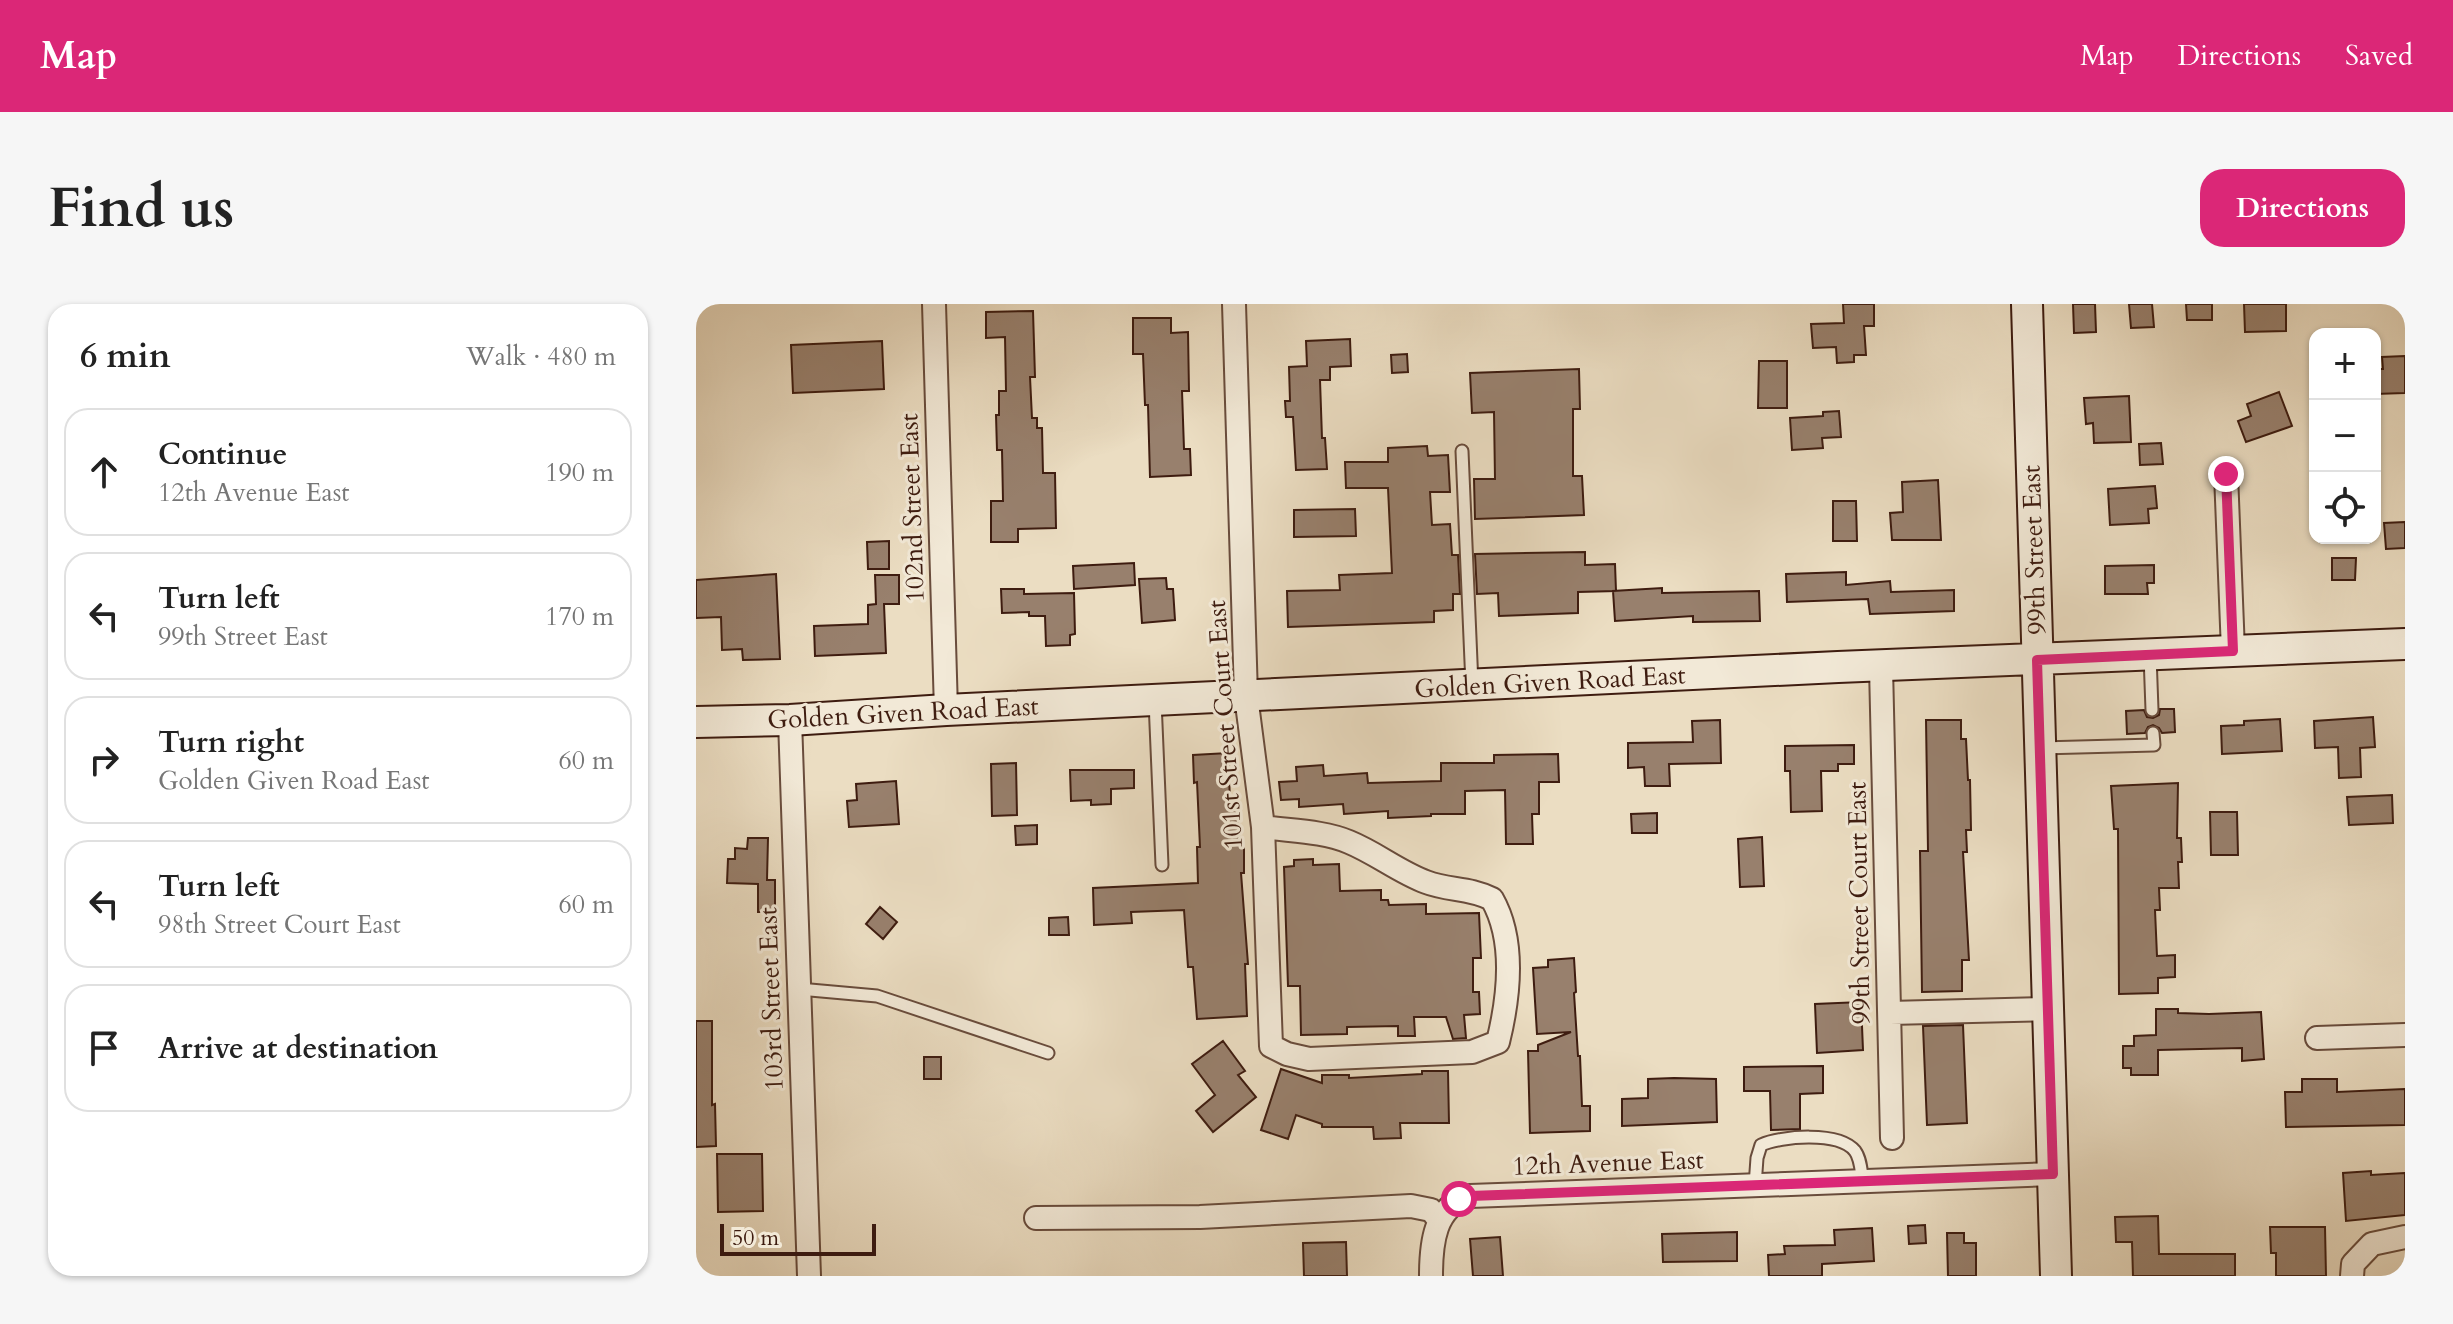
<!DOCTYPE html>
<html lang="en">
<head>
<meta charset="utf-8">
<style>
	:root { --surface:#fff; --page:#f6f6f6; --text:#222; --muted:#767676; --line:#e0e0e0; --accent:#db2777 }
	body { margin:0; font-family:Cardo,serif; background:var(--page); color:var(--text) }
	.controls { position:absolute; right:24px; top:24px; display:grid; overflow:hidden; border-radius:16px; box-shadow:0 2px 6px #0004 }
	.controls button { width:72px; height:72px; display:grid; place-items:center; padding:0; border:0; border-bottom:2px solid var(--line); background:var(--surface); color:var(--text); font:40px sans-serif }
	.scale { position:absolute; left:24px; bottom:20px; width:156px; box-sizing:border-box; padding-left:8px; border:4px solid #3e1c10; border-top:0; font-size:22px; line-height:28px; white-space:nowrap; color:#3e1c10; -webkit-text-stroke:6px #f2e9d7; paint-order:stroke }
	.stop { position:absolute; width:24px; height:24px; margin:-18px; border:6px solid #db2777; border-radius:50%; background:#fff }
	.stop.end { background:#db2777; border-color:#fff; box-shadow:0 2px 8px #0008 }
	.list { margin:0; padding:0; list-style:none }
	h2 { display:flex; justify-content:space-between; align-items:center; height:104px; margin:0; padding:0 32px; font-size:34px }
	h2 small { font-size:26px; font-weight:400; color:var(--muted) }
	.list li { display:grid; grid-template-columns:52px 1fr auto; gap:24px; align-items:center; box-sizing:border-box; height:128px; margin:0 16px 16px; padding:0 16px; border:2px solid var(--line); border-radius:24px }
	.list b { display:block; font-size:30px; white-space:nowrap }
	.list p { margin:0; font-size:26px; white-space:nowrap; color:var(--muted) }
	.list em { font-size:26px; font-style:normal; color:var(--muted) }
	.icon { flex:none; width:44px; height:44px; fill:none; stroke:currentColor; stroke-width:2; stroke-linecap:round; stroke-linejoin:round }
	.map { position:relative; flex:none; width:1709px; height:972px; overflow:hidden; border-radius:24px }
	header { display:flex; align-items:center; gap:48px; box-sizing:border-box; height:112px; padding:0 40px; background:var(--accent); color:#fff }
	header strong { font-size:38px }
	nav { display:flex; gap:44px; margin-inline-start:auto; font-size:28px }
	.intro { display:flex; align-items:center; justify-content:space-between; box-sizing:border-box; height:192px; padding:0 48px }
	h1 { margin:0; font-size:56px }
	.button { padding:20px 36px; border-radius:24px; background:var(--accent); color:#fff; font-size:28px; font-weight:700 }
	main { display:flex; gap:48px; padding:0 48px }
	aside { flex:1; background:var(--surface); border-radius:24px; box-shadow:0 2px 6px #0004 }
	.map>svg:first-child { display:block }
</style>
</head>
<body>
<header>
<strong>Map</strong>
<nav><a>Map</a><a>Directions</a><a>Saved</a></nav>
</header>
<div class="intro"><h1>Find us</h1><a class="button">Directions</a></div>
<main>
<aside>
<h2>6 min<small>Walk · 480 m</small></h2>
<ul class="list">
<li><svg class="icon" aria-label="ahead" viewBox="0 0 24 24"><path d="M12 20V5M6 11l6-6 6 6"/></svg><div><b>Continue</b><p>12th Avenue East</p></div><em>190 m</em></li>
<li><svg class="icon" aria-label="left" viewBox="0 0 24 24"><path d="M17 20v-9H6M10 6l-5 5 5 5"/></svg><div><b>Turn left</b><p>99th Street East</p></div><em>170 m</em></li>
<li><svg class="icon" aria-label="right" viewBox="0 0 24 24"><path d="M7 20v-9h11M14 6l5 5-5 5"/></svg><div><b>Turn right</b><p>Golden Given Road East</p></div><em>60 m</em></li>
<li><svg class="icon" aria-label="left" viewBox="0 0 24 24"><path d="M17 20v-9H6M10 6l-5 5 5 5"/></svg><div><b>Turn left</b><p>98th Street Court East</p></div><em>60 m</em></li>
<li><svg class="icon" aria-label="arrive" viewBox="0 0 24 24"><path d="M6 21V4h12l-3 4 3 4H6"/></svg><div><b>Arrive at destination</b></div></li>
</ul>
</aside>
<div class="map">
<svg width="1709" height="972" viewBox="0 0 1709 972">
	<rect width="100%" height="100%" fill="#ebddc2"/>
	<filter id="stains"><feTurbulence type="fractalNoise" baseFrequency=".0025" numOctaves="4"/><feColorMatrix values="0 0 0 0 .2 0 0 0 0 .09 0 0 0 0 .02 0 0 0 .5 -.17"/></filter>
	<radialGradient id="worn" r=".72"><stop offset=".6" stop-color="#630" stop-opacity="0"/><stop offset="1" stop-color="#630" stop-opacity=".3"/></radialGradient>
	<path fill="#98806d" stroke="#3e1c10" stroke-width="2" d="M 1147,0 L 1178,0 L 1178,22 L 1168,22 L 1170,51 L 1158,51 L 1158,58 L 1141,59 L 1140,43 L 1117,44 L 1115,20 L 1148,19 Z
		M 1377,0 L 1399,0 L 1400,28 L 1378,29 Z
		M 1433,0 L 1456,0 L 1458,23 L 1435,24 Z
		M 1490,0 L 1516,0 L 1516,16 L 1491,16 Z
		M 1548,0 L 1590,0 L 1590,27 L 1549,28 Z
		M 337,7 L 339,73 L 334,73 L 336,114 L 341,114 L 341,124 L 346,124 L 347,169 L 359,169 L 360,224 L 322,225 L 322,238 L 295,238 L 295,197 L 307,197 L 306,146 L 301,146 L 300,111 L 303,111 L 303,87 L 310,87 L 309,33 L 290,34 L 290,8 Z
		M 437,14 L 475,14 L 475,29 L 492,28 L 493,87 L 486,87 L 488,145 L 494,145 L 495,171 L 454,173 L 452,101 L 449,101 L 447,50 L 437,50 Z
		M 654,35 L 655,62 L 634,63 L 634,76 L 624,76 L 626,134 L 629,134 L 631,165 L 600,166 L 597,113 L 590,113 L 589,97 L 594,97 L 593,63 L 611,62 L 610,37 Z
		M 186,37 L 188,85 L 97,89 L 95,41 Z
		M 711,50 L 712,68 L 696,69 L 695,51 Z
		M 1709,52 L 1709,89 L 1679,90 L 1679,65 L 1687,65 L 1686,53 Z
		M 1063,57 L 1091,57 L 1091,104 L 1062,104 Z
		M 883,65 L 884,105 L 877,105 L 877,172 L 886,172 L 888,211 L 779,215 L 778,175 L 799,175 L 798,108 L 776,109 L 774,69 Z
		M 1583,88 L 1596,122 L 1550,138 L 1542,117 L 1555,112 L 1551,100 Z
		M 1433,92 L 1435,138 L 1398,139 L 1397,119 L 1390,120 L 1388,94 Z
		M 1143,107 L 1145,133 L 1126,134 L 1127,144 L 1096,146 L 1094,114 L 1127,112 L 1127,108 Z
		M 1465,139 L 1467,160 L 1444,161 L 1443,140 Z
		M 731,142 L 732,152 L 752,151 L 754,188 L 734,188 L 736,221 L 754,220 L 756,251 L 762,251 L 764,290 L 757,290 L 757,306 L 738,307 L 738,318 L 592,323 L 591,287 L 644,286 L 643,271 L 696,269 L 692,184 L 650,184 L 649,158 L 692,158 L 692,144 Z
		M 1242,176 L 1245,236 L 1196,236 L 1194,209 L 1207,208 L 1206,178 Z
		M 1459,182 L 1461,204 L 1452,205 L 1453,219 L 1414,221 L 1412,185 Z
		M 1137,197 L 1160,197 L 1161,237 L 1137,237 Z
		M 659,205 L 660,232 L 598,233 L 598,206 Z
		M 1709,218 L 1709,244 L 1690,245 L 1688,219 Z
		M 193,237 L 193,265 L 172,265 L 171,238 Z
		M 889,248 L 889,261 L 919,260 L 920,287 L 882,288 L 882,309 L 803,312 L 802,289 L 781,290 L 779,250 Z
		M 1636,254 L 1660,254 L 1659,276 L 1636,276 Z
		M 438,259 L 439,281 L 378,285 L 377,262 Z
		M 1458,261 L 1458,279 L 1451,279 L 1452,290 L 1409,290 L 1409,262 Z
		M 1150,268 L 1150,281 L 1194,277 L 1195,288 L 1258,286 L 1258,307 L 1174,310 L 1172,295 L 1091,298 L 1090,270 Z
		M 80,270 L 84,355 L 47,356 L 46,345 L 26,346 L 25,313 L 0,314 L 0,276 Z
		M 179,271 L 203,271 L 203,300 L 188,300 L 190,349 L 119,352 L 118,322 L 172,320 L 172,301 L 180,300 Z
		M 470,274 L 471,285 L 477,285 L 479,316 L 446,319 L 443,275 Z
		M 966,284 L 966,289 L 1063,287 L 1064,317 L 997,318 L 997,312 L 919,317 L 917,287 Z
		M 305,285 L 328,285 L 328,290 L 378,289 L 379,330 L 374,331 L 374,341 L 350,342 L 349,312 L 333,312 L 333,308 L 306,309 Z
		M 1464,405 L 1478,405 L 1479,428 L 1466,429 L 1463,424 L 1457,421 L 1452,423 L 1449,429 L 1431,430 L 1430,407 L 1448,406 L 1451,413 L 1457,414 L 1463,411 Z
		M 1677,413 L 1679,443 L 1664,444 L 1665,473 L 1643,474 L 1642,443 L 1619,444 L 1618,417 Z
		M 1584,415 L 1586,447 L 1526,450 L 1525,422 L 1548,421 L 1548,417 Z
		M 1024,416 L 1025,459 L 973,460 L 974,482 L 949,482 L 948,463 L 932,464 L 932,439 L 997,438 L 996,417 Z
		M 1230,416 L 1265,416 L 1265,435 L 1270,435 L 1272,476 L 1274,476 L 1275,526 L 1270,526 L 1271,548 L 1267,548 L 1273,656 L 1266,656 L 1266,687 L 1226,688 L 1224,547 L 1232,547 Z
		M 1158,441 L 1158,460 L 1142,460 L 1142,467 L 1125,467 L 1126,507 L 1095,508 L 1094,467 L 1089,467 L 1089,442 Z
		M 532,449 L 534,496 L 542,495 L 544,542 L 548,542 L 548,569 L 545,569 L 552,660 L 549,660 L 551,712 L 501,715 L 497,663 L 492,663 L 488,606 L 435,608 L 436,619 L 398,621 L 397,584 L 502,579 L 501,543 L 504,543 L 501,478 L 498,479 L 497,451 Z
		M 862,450 L 863,478 L 843,478 L 843,510 L 836,510 L 837,540 L 810,540 L 809,486 L 769,487 L 769,510 L 735,510 L 735,512 L 692,514 L 692,507 L 648,510 L 647,500 L 603,503 L 603,495 L 585,496 L 583,478 L 601,477 L 600,463 L 627,461 L 628,472 L 671,469 L 672,479 L 745,477 L 745,459 L 798,459 L 798,451 Z
		M 320,459 L 321,511 L 296,512 L 295,460 Z
		M 374,466 L 438,466 L 438,484 L 415,485 L 415,500 L 395,501 L 395,496 L 375,497 Z
		M 200,477 L 203,520 L 153,523 L 151,497 L 161,496 L 160,480 Z
		M 1482,479 L 1481,534 L 1485,534 L 1486,558 L 1482,558 L 1483,584 L 1463,584 L 1464,606 L 1459,606 L 1461,652 L 1479,651 L 1479,673 L 1462,674 L 1462,689 L 1423,690 L 1422,525 L 1418,525 L 1415,482 Z
		M 1696,491 L 1697,519 L 1653,521 L 1651,493 Z
		M 1514,508 L 1541,508 L 1542,551 L 1515,551 Z
		M 961,509 L 961,529 L 936,529 L 935,510 Z
		M 341,521 L 341,540 L 320,541 L 319,522 Z
		M 1066,533 L 1068,582 L 1044,583 L 1042,535 Z
		M 52,534 L 72,534 L 71,576 L 79,576 L 79,608 L 62,608 L 62,580 L 31,579 L 32,555 L 39,555 L 39,544 L 51,545 Z
		M 617,555 L 617,561 L 643,560 L 644,587 L 685,586 L 685,596 L 692,596 L 693,601 L 730,600 L 730,610 L 783,609 L 785,654 L 777,654 L 777,688 L 783,688 L 784,710 L 768,711 L 770,734 L 757,735 L 750,713 L 718,713 L 719,732 L 702,732 L 702,722 L 651,723 L 651,730 L 605,731 L 604,682 L 592,682 L 588,563 L 598,562 L 598,556 Z
		M 184,603 L 201,618 L 187,635 L 170,620 Z
		M 372,613 L 373,631 L 353,631 L 353,614 Z
		M 878,654 L 880,688 L 878,689 L 882,752 L 884,752 L 886,802 L 894,802 L 894,827 L 834,829 L 832,747 L 842,747 L 842,741 L 875,728 L 841,730 L 837,664 L 852,663 L 852,656 Z
		M 1165,698 L 1167,746 L 1121,749 L 1119,700 Z
		M 1460,705 L 1482,705 L 1482,709 L 1513,710 L 1565,708 L 1568,755 L 1546,757 L 1546,744 L 1462,746 L 1462,771 L 1435,771 L 1435,764 L 1427,764 L 1427,742 L 1438,742 L 1438,732 L 1460,731 Z
		M 0,717 L 16,717 L 16,801 L 19,800 L 20,842 L 0,843 Z
		M 1267,721 L 1271,819 L 1231,821 L 1227,722 Z
		M 527,737 L 549,767 L 542,771 L 560,793 L 517,828 L 500,807 L 519,791 L 496,760 Z
		M 228,753 L 245,753 L 245,775 L 228,775 Z
		M 1127,762 L 1127,789 L 1104,790 L 1104,825 L 1075,826 L 1074,787 L 1048,787 L 1048,763 Z
		M 585,765 L 626,779 L 626,771 L 653,771 L 653,774 L 726,770 L 726,767 L 752,767 L 753,819 L 704,819 L 705,834 L 678,835 L 677,823 L 626,823 L 626,820 L 600,811 L 592,835 L 565,826 Z
		M 978,774 L 1020,775 L 1021,818 L 926,822 L 926,795 L 952,794 L 952,775 Z
		M 1606,775 L 1641,775 L 1641,788 L 1709,785 L 1709,821 L 1590,823 L 1589,788 L 1606,788 Z
		M 21,850 L 66,850 L 67,907 L 22,908 Z
		M 1675,867 L 1675,871 L 1709,869 L 1709,911 L 1650,917 L 1647,869 Z
		M 1462,912 L 1463,950 L 1539,950 L 1539,972 L 1437,972 L 1436,938 L 1420,938 L 1419,913 Z
		M 1229,921 L 1230,939 L 1213,940 L 1212,922 Z
		M 1574,923 L 1629,923 L 1630,972 L 1580,972 L 1580,949 L 1575,949 Z
		M 1176,924 L 1178,957 L 1126,960 L 1126,972 L 1073,972 L 1072,951 L 1089,950 L 1088,942 L 1139,941 L 1138,926 Z
		M 1041,928 L 1041,957 L 967,958 L 966,930 Z
		M 1251,929 L 1268,929 L 1268,939 L 1280,939 L 1280,972 L 1252,972 Z
		M 804,933 L 807,972 L 777,972 L 774,935 Z
		M 650,938 L 651,972 L 608,972 L 607,939 Z"/>
	<g fill="none" stroke-linecap="round" stroke-linejoin="round">
		<defs>
			<path id="lane" d="M 766,147 L 776,381
				M 1454,351 L 1456,406
				M 459,397 L 466,561
				M 1345,444 L 1458,441 L 1457,429
				M 103,685 L 181,692 L 352,749
				M 1059,882 L 1061,854 L 1065,841 C 1085,832 1143,827 1159,847 C 1165,855 1165,868 1167,878"/>
			<path id="street" d="M 238,0 L 250,406
				M 538,0 L 550,392 L 567,523 L 575,742 L 591,750 L 613,755 L 776,748 L 802,738 C 813,693 820,637 796,595 C 772,583 753,587 730,578 C 703,568 680,549 653,538 C 627,527 594,527 567,523
				M 1530,170 L 1537,347
				M 1185,363 L 1196,834
				M 94,416 L 113,972
				M 1194,709 L 1353,705
				M 1621,734 L 1709,731
				M 340,914 L 504,913 L 715,902 L 735,906 L 743,916
				M 735,972 C 735,940 738,902 774,892 L 1357,870
				M 1656,972 L 1657,960 L 1676,940 L 1709,933"/>
			<path id="secondary" d="M 1331,0 L 1360,972
				M 0,418 L 94,416 L 250,406 L 1142,363 L 1709,340"/>
		</defs>
		<use href="#lane" stroke="#694c3c" stroke-width="15"/>
		<use href="#street" stroke="#694c3c" stroke-width="26"/>
		<use href="#secondary" stroke="#3e1c10" stroke-width="34"/>
		<use href="#lane" stroke="#f2e9d7" stroke-width="11"/>
		<use href="#street" stroke="#f2e9d7" stroke-width="22"/>
		<use href="#secondary" stroke="#f2e9d7" stroke-width="30"/>
	</g>
	<g fill="none" stroke-linecap="round" stroke-linejoin="round">
		<path stroke="#db2777" stroke-width="10" d="M 763,895 L 774,892 L 1357,870 L 1341,356 L 1537,347 L 1530,170"/>
	</g>
	<g text-anchor="middle" dominant-baseline="central" stroke-width="6" stroke-linejoin="round" paint-order="stroke">
		<g font-size="26" fill="#3e1c10" stroke="#f2e9d7">
			<text transform="translate(216 204) rotate(-92)">102nd Street East</text>
			<text transform="translate(1338 246) rotate(-92)">99th Street East</text>
			<text transform="translate(854 378) rotate(-3)">Golden Given Road East</text>
			<text transform="translate(207 409) rotate(-3)">Golden Given Road East</text>
			<text transform="translate(529 421) rotate(-94)">101st Street Court East</text>
			<text transform="translate(1163 599) rotate(-91)">99th Street Court East</text>
			<text transform="translate(75 695) rotate(-92)">103rd Street East</text>
			<text transform="translate(912 859) rotate(-2)">12th Avenue East</text>
		</g>
	</g>
	<rect width="100%" height="100%" filter="url(#stains)"/>
	<rect width="100%" height="100%" fill="url(#worn)"/>
</svg>
<div class="controls">
<button>+</button>
<button>−</button>
<button><svg class="icon" aria-label="locate" viewBox="0 0 24 24"><circle cx="12" cy="12" r="6"/><path d="M12 2v4M12 18v4M2 12h4M18 12h4"/></svg></button>
</div>
<div class="scale">50 m</div>
<div class="stop" style="left:763px;top:895px"></div>
<div class="stop end" style="left:1530px;top:170px"></div>
</div>
</main>
</body>
</html>
